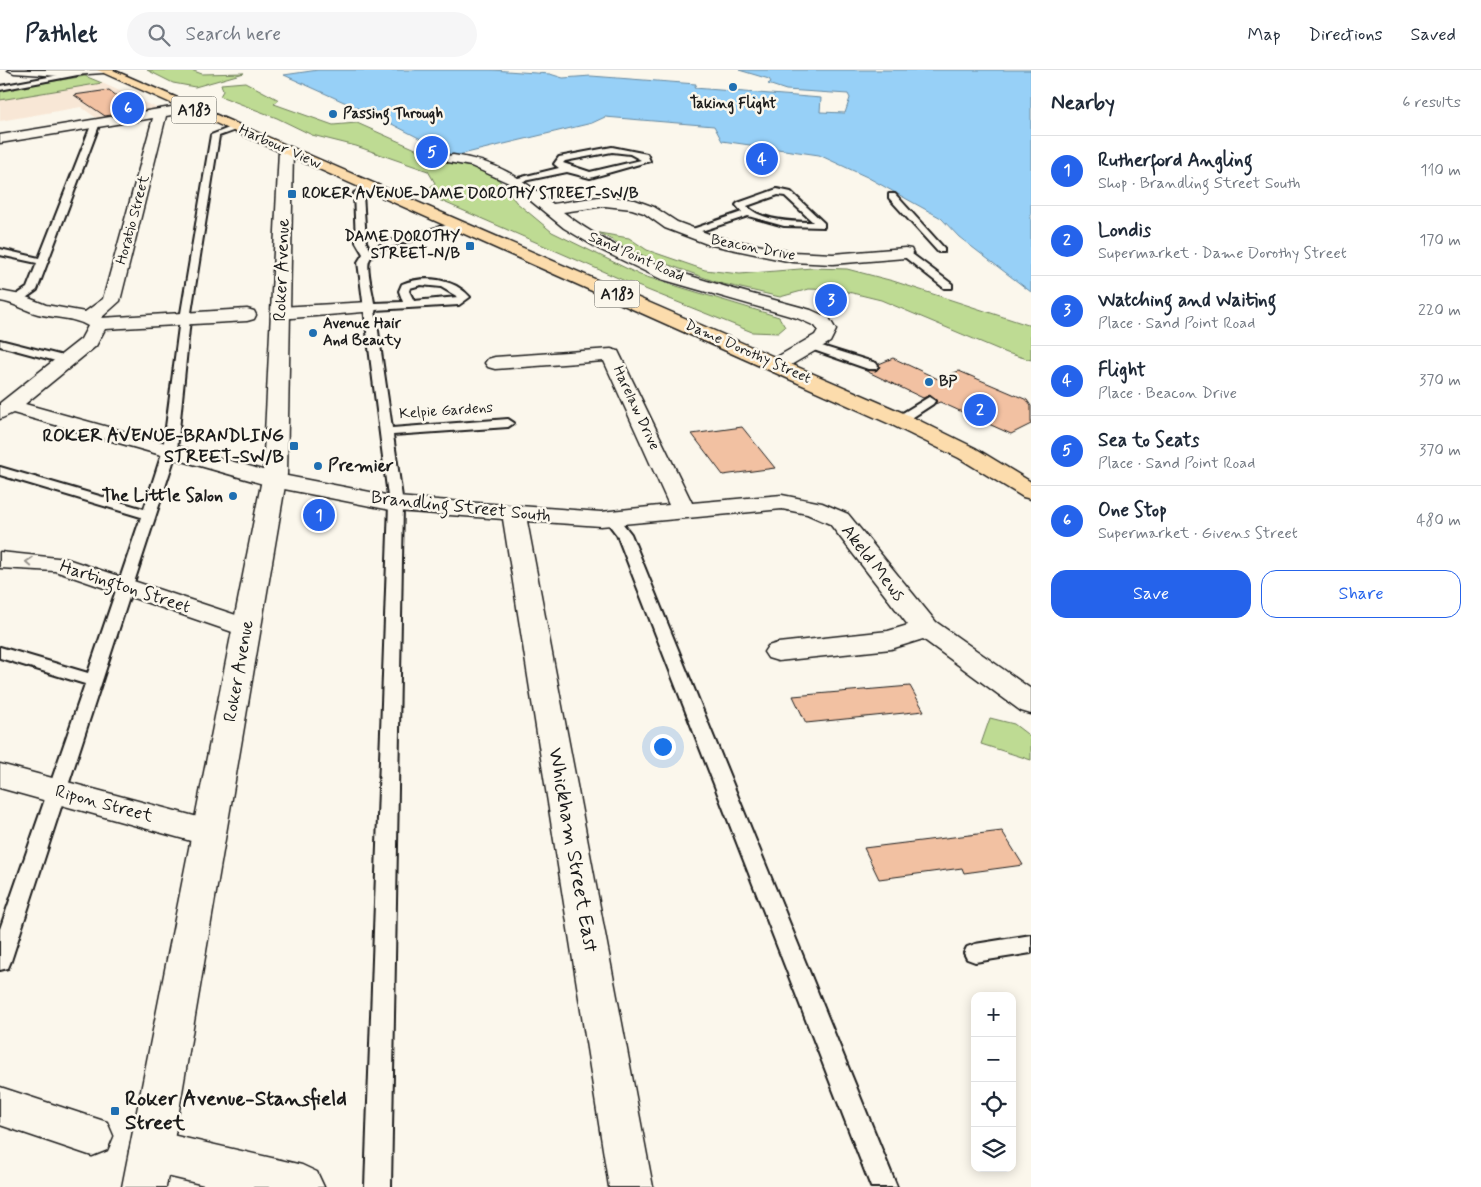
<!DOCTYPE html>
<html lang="en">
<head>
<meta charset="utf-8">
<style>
	:root { --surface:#fff; --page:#f6f6f7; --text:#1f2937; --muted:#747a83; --line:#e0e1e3; --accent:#2563eb }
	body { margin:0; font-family:Mynerve,sans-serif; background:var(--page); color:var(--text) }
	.controls { position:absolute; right:15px; bottom:15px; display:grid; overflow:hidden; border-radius:10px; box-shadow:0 2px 12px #0003 }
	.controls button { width:45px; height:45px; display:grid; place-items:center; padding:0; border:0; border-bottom:1px solid var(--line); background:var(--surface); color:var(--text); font:25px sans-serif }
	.you { position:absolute; left:662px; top:676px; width:18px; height:18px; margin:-12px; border:4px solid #fff; border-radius:50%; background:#1a73e8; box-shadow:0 0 0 8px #1a73e833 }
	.badge { display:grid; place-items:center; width:32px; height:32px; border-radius:50%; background:var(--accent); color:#fff; font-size:16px; font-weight:700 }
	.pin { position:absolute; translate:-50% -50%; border:2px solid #fff; box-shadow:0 1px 5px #0006 }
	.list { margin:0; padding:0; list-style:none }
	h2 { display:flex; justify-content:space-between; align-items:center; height:65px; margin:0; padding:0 20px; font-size:21px }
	h2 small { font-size:16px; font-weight:400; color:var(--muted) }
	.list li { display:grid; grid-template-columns:32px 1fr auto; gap:15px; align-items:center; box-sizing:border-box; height:70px; padding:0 20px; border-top:1px solid var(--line) }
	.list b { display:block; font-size:19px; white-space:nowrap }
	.list p { margin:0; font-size:16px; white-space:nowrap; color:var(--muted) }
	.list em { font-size:16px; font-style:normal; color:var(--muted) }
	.actions { display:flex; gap:10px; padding:15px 20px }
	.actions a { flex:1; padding:11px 0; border:1px solid var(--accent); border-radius:15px; text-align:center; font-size:18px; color:var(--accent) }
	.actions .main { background:var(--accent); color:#fff }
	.icon { flex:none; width:28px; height:28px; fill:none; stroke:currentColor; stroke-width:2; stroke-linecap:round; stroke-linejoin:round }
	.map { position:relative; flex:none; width:1031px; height:1117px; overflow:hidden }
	header { display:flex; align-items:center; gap:30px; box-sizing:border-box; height:70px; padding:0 25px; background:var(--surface); border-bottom:1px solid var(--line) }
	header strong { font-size:24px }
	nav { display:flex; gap:28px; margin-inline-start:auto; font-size:18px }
	.search { width:350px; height:45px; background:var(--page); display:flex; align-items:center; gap:12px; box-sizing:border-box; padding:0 18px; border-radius:28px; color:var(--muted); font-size:19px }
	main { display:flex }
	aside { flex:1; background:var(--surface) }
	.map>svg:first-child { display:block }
</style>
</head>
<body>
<header>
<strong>Pathlet</strong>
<div class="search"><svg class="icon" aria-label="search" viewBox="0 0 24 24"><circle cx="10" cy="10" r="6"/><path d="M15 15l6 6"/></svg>Search here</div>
<nav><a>Map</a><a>Directions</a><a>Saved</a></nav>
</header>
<main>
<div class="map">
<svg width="1031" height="1117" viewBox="0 0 1031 1117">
	<rect width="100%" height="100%" fill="#fbf7ec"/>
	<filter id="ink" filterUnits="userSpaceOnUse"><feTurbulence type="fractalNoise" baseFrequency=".02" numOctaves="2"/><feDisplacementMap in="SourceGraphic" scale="10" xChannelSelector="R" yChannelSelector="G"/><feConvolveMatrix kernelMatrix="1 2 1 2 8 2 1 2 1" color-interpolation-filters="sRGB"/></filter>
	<g filter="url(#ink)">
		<path fill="#f8e7d6" d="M 102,13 L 159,39 L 98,49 L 81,37 L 0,51 L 0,30 Z"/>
		<path fill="#bedb93" stroke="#6d7c58" d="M 147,0 L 191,0 L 202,4 L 244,3 L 195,17 L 173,13 Z
			M 85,6 L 102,13 L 0,30 L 0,20 Z
			M 245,12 L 279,30 L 274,34 L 333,55 L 357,53 L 445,92 L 477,98 L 499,110 L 516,132 L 552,162 L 640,205 L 779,247 L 785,257 L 778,263 L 752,262 L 625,211 L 423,123 L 435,113 L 428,101 L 356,76 L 312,65 L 277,48 L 220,26 L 223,21 L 221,14 Z
			M 599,163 L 629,168 L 647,180 L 705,200 L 740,204 L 812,198 L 847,199 L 893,211 L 1031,256 L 1031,290 L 1007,283 L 881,230 L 840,220 L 809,219 L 780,227 L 719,213 L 636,183 Z
			M 990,648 L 1014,654 L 1031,667 L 1031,690 L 981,674 Z"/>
		<path fill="#97d0f7" stroke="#66889f" d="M 318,0 L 492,0 L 550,4 L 563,8 L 591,6 L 696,14 L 694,18 L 821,28 L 820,42 L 845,43 L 850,28 L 848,24 L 786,20 L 768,14 L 771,12 L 769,9 L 739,0 L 1031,0 L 1031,222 L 959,167 L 941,148 L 867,107 L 819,85 L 722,71 L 714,56 L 605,47 L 592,53 L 454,86 L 384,50 L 284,5 Z"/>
		<path fill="#f2c1a2" stroke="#1c1c1c" d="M 109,20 L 136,41 L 105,46 L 74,25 Z
			M 893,288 L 938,309 L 959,301 L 1027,330 L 1031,336 L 1031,354 L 1011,364 L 940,332 L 935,334 L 937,331 L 930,325 L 923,328 L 864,300 L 876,301 L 880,297 L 879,294 Z
			M 742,357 L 775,398 L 723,405 L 692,364 Z
			M 910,616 L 924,641 L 806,653 L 793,626 Z
			M 1002,761 L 1023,795 L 964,803 L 962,798 L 879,809 L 864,778 Z"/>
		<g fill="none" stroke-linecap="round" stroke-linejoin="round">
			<defs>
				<path id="lane" d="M 86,0 L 88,3 L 0,20 L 0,16 Z
					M 96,51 L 100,53 L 37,220 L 23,230 L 15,230 L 15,226 L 27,218 L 37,193 L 0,185 L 0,179 L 39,188 L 92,53 Z
					M 234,56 L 241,58 L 219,66 L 190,249 L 177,380 L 11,891 L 8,898 L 0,900 L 0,859 L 85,614 L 0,588 L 0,577 L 88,603 L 141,447 L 0,405 L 0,397 L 144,439 L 163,380 L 180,249 L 211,65 Z
					M 612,77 L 647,84 L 650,91 L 590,108 L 567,102 L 514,113 L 510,110 L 559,98 L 554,94 L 559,87 ZM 612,82 L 630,84 L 641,90 L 590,102 L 563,93 L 565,91 Z
					M 368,115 L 375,117 L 363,124 L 366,172 L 370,179 L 390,171 L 454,153 L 462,155 C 447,167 374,173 369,191 C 366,199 373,224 374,233 L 403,232 L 399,221 L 402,214 C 424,205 454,208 470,227 L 459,235 L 375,240 L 392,358 L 508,349 L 514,353 L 508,357 L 393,365 L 403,434 L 391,1117 L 365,1117 L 389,434 L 358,192 L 363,184 L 356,172 L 354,123 ZM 421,215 L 441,217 L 458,227 L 414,231 L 409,221 L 410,218 Z
					M 777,119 L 791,122 L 824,153 L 824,157 L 784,156 L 748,146 L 692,164 L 684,162 L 742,142 L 736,135 L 738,133 ZM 778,125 L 785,126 L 813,152 C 793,152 760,151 747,136 Z
					M 889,124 L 895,124 L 944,178 L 944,182 L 938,182 L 889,128 Z
					M 902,181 L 908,181 L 952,214 L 952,218 L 944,218 L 902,185 Z
					M 0,270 L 71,288 L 73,290 L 67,294 L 0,276 Z
					M 812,273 L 876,293 L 878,296 L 876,299 L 868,299 L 808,278 L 806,276 Z
					M 929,327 L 935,331 L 933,334 L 904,353 L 896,353 L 894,350 L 896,347 Z
					M 611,444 L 616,445 L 631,464 L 897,1117 L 871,1117 L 617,465 L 604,448 Z
					M 1031,865 L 1031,883 L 975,892 L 967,889 L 964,883 L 967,877 L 975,874 Z"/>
				<path id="street" d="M 8,0 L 109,0 L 103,3 L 59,6 L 14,3 Z
					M 190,34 L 196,38 L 194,41 L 166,46 L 120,231 L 101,248 L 247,239 L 254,241 L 256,245 L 254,249 L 247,251 L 105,259 L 96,276 L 25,334 L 277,404 L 396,427 L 601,442 L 669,435 L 604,291 L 495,299 L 488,297 L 485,293 L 488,289 L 495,287 L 611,279 L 618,281 L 692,433 L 782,425 L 822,433 L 848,444 L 936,552 L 1031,619 L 1031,644 L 1021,641 L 923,569 L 891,579 L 778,591 L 768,588 L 764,582 L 768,576 L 778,573 L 888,561 L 908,555 L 830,454 L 807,444 L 782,439 L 601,456 L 527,451 L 653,1117 L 609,1117 L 503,449 L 396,441 L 274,417 L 13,343 L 0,349 L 0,333 L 81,269 L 88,256 C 73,247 54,248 38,244 C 24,240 14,233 0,231 L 0,221 L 21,225 L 46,235 L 85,242 L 103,229 L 153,48 L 0,73 L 0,65 Z
					M 453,85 C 496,91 520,107 553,134 L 605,126 L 635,130 L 654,137 L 677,152 L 717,167 L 792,182 L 833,184 L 905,178 L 911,179 L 913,183 L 911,187 L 905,188 L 833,194 L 792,192 L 707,174 L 665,158 L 644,143 L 632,139 L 605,136 L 563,142 C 634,198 726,216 811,240 L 829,248 L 836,260 L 830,272 L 784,299 L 777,301 L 770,299 L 767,295 L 770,291 L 815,265 L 818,260 L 815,256 L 797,248 L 661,209 L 599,179 L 564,158 L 509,113 L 471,96 L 448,92 L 446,89 L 448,86 Z
					M 369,232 L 375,233 L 378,237 L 375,241 L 280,249 L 273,247 L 271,243 L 273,239 L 280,237 Z
					M 0,482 L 67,489 L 257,552 L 261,558 L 257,564 L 247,567 L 55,501 L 0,498 Z
					M 0,694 L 209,750 L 221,754 L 226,763 L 221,772 L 209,776 L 0,718 Z
					M 0,1017 L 107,1052 L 113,1066 L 107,1080 L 92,1086 L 0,1055 Z
					M 150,1060 L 302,1095 L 317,1102 L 324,1117 L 213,1117 L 150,1102 L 135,1096 L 129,1081 L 135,1066 Z"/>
				<path id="secondary" d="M 286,76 L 293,80 L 287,404 L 166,1117 L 122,1117 L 263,404 L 279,80 Z"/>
				<path id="primary" d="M 97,0 L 113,0 L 908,345 L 975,378 L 1031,412 L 1031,429 L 1023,427 L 959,388 L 892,355 Z"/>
			</defs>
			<use href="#lane" stroke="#1c1c1c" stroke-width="4"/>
			<use href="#street" stroke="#1c1c1c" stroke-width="3"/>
			<use href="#secondary" stroke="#1c1c1c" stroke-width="3"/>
			<use href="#primary" stroke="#1c1c1c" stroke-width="3"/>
			<use href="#lane" fill="#fbf7ec" fill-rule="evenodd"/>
			<use href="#street" fill="#fbf7ec" fill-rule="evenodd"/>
			<use href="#secondary" fill="#fbf7ec" fill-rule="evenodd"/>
			<use href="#primary" fill="#fcdcac" fill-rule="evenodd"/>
		</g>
		<defs><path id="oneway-chevron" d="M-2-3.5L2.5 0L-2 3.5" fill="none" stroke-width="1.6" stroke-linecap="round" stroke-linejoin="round" transform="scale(1.25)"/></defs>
		<use stroke="#97948e" href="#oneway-chevron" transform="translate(29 492) rotate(-176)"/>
	</g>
	<g fill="#1f6fb2" stroke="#fbf7ec" stroke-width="2">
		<circle cx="733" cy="17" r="5"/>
		<circle cx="333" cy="44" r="5"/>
		<rect x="287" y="119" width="10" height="10" rx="2.5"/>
		<rect x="465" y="171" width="10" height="10" rx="2.5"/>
		<circle cx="313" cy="263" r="5"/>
		<circle cx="929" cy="312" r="5"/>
		<rect x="289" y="371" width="10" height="10" rx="2.5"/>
		<circle cx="318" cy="396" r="5"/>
		<circle cx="233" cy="426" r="5"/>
		<rect x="110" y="1036" width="10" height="10" rx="2.5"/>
	</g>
	<g text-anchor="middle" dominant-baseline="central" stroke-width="5" stroke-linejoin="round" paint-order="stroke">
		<g font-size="15" font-weight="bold" fill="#1c1c1c" stroke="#fbf7ec" text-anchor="start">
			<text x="733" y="34" text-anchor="middle">Taking Flight</text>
			<text x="343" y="44">Passing Through</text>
			<text x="302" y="124">ROKER AVENUE-DAME DOROTHY STREET-SW/B</text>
			<text x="460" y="167" text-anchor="end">DAME DOROTHY<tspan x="460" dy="17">STREET-N/B</tspan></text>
			<text x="323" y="254">Avenue Hair<tspan x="323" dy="17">And Beauty</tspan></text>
			<text x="939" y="312">BP</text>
		</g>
		<g font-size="15" fill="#1c1c1c" stroke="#fbf7ec">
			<text transform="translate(280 77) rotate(24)">Harbour View</text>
			<text transform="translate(133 150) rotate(-75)">Horatio Street</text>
			<text transform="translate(753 178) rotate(11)">Beacon Drive</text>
			<text transform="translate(636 187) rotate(24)">Sand Point Road</text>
			<text transform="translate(748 282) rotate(24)">Dame Dorothy Street</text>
			<text transform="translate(636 338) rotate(65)">Harelaw Drive</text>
			<text transform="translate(446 341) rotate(-4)">Kelpie Gardens</text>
		</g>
		<g fill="#fbf7ec" stroke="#5f5e5a" stroke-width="1">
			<rect x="171.5" y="26.5" width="45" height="27" rx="4"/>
			<rect x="594.5" y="210.5" width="45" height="27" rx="4"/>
		</g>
		<g font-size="16" font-weight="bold" fill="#1c1c1c">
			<text x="194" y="40">A183</text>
			<text x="617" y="224">A183</text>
		</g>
		<g font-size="18" fill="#1c1c1c" stroke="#fbf7ec">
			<text transform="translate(282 200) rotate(-88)">Roker Avenue</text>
			<text transform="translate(461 437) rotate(6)">Brandling Street South</text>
			<text transform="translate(873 493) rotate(52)">Akeld Mews</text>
			<text transform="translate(125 517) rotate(18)">Hartington Street</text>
			<text transform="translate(239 601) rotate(-80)">Roker Avenue</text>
			<text transform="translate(104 734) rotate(15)">Ripon Street</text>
		</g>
		<g font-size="18" font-weight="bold" fill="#1c1c1c" stroke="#fbf7ec" text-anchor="end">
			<text x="284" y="366">ROKER AVENUE-BRANDLING<tspan x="284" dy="21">STREET-SW/B</tspan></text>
			<text x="328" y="396" text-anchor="start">Premier</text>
			<text x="223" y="426">The Little Salon</text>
		</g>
		<g font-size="21" fill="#1c1c1c" stroke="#fbf7ec">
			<text transform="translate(573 780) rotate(80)">Whickham Street East</text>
		</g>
		<g font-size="21" font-weight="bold" fill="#1c1c1c" stroke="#fbf7ec" text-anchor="start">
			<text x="125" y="1029">Roker Avenue-Stansfield<tspan x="125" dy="24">Street</tspan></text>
		</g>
	</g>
</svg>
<div class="controls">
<button>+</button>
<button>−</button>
<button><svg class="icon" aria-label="locate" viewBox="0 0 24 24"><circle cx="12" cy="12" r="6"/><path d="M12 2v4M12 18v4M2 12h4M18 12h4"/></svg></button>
<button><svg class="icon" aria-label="layers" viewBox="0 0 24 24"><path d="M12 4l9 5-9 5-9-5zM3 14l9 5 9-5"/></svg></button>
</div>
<div class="you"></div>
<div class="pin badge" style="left:319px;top:445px">1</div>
<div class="pin badge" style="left:980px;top:340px">2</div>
<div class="pin badge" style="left:831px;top:230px">3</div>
<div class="pin badge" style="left:762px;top:89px">4</div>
<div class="pin badge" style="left:432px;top:82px">5</div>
<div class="pin badge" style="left:128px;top:38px">6</div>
</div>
<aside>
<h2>Nearby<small>6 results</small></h2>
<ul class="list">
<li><span class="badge">1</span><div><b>Rutherford Angling</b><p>Shop · Brandling Street South</p></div><em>110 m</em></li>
<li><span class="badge">2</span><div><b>Londis</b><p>Supermarket · Dame Dorothy Street</p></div><em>170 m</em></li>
<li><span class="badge">3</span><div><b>Watching and Waiting</b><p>Place · Sand Point Road</p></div><em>220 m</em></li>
<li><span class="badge">4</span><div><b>Flight</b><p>Place · Beacon Drive</p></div><em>370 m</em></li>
<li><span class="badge">5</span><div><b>Sea to Seats</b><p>Place · Sand Point Road</p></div><em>370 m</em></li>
<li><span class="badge">6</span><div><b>One Stop</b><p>Supermarket · Givens Street</p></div><em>480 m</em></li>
</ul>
<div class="actions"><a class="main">Save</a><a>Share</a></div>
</aside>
</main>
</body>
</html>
